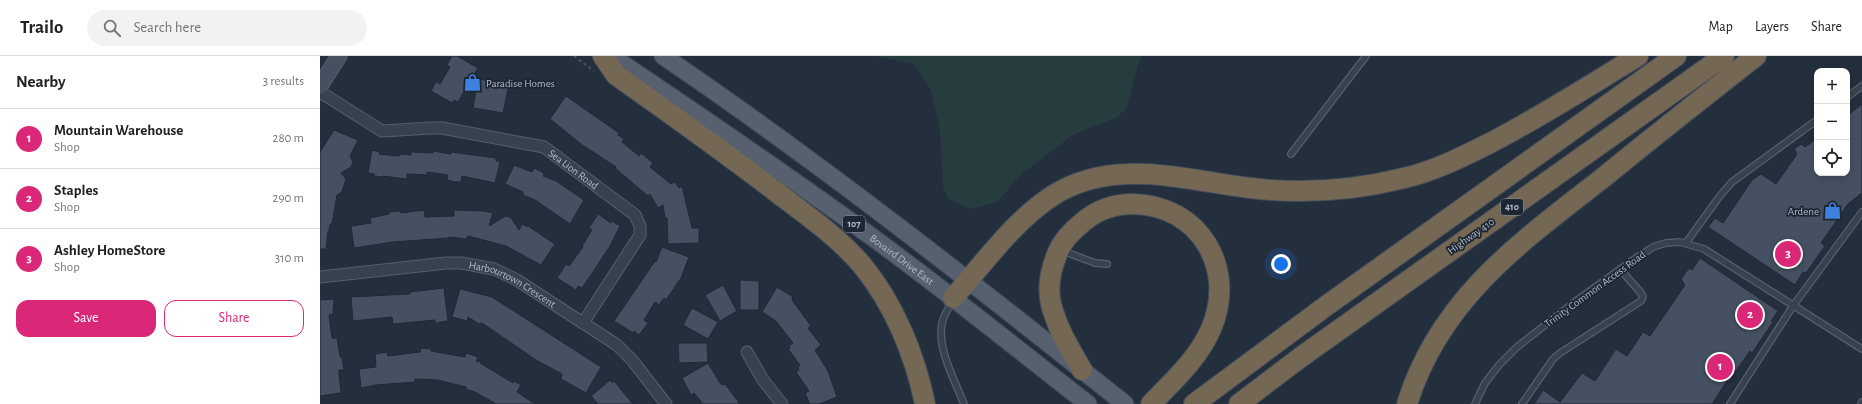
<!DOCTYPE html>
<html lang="en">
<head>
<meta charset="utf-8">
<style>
	:root { --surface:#fff; --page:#f2f2f2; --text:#202124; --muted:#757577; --line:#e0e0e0; --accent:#db2777 }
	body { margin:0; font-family:"Alegreya Sans",sans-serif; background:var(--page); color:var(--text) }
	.controls { position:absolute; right:12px; top:12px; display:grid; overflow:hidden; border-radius:8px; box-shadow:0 2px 10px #0003 }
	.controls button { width:36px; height:36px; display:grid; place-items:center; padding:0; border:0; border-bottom:1px solid var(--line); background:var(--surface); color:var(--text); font:20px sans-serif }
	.you { position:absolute; left:961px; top:208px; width:14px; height:14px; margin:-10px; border:3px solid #fff; border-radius:50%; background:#1a73e8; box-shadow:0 0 0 6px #1a73e833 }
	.badge { display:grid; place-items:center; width:26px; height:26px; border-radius:50%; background:var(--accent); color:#fff; font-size:13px; font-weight:700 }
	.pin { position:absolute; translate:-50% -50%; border:2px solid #fff; box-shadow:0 1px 4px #0006 }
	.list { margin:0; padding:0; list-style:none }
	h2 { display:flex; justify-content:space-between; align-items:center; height:52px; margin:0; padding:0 16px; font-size:17px }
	h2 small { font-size:13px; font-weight:400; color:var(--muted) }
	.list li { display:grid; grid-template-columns:26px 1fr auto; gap:12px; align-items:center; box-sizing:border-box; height:60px; padding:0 16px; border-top:1px solid var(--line) }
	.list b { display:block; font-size:15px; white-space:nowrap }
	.list p { margin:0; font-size:13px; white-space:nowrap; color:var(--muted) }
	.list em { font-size:13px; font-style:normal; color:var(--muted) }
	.actions { display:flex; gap:8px; padding:12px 16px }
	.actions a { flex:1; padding:9px 0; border:1px solid var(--accent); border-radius:12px; text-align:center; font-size:14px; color:var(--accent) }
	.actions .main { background:var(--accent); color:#fff }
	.icon { flex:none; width:22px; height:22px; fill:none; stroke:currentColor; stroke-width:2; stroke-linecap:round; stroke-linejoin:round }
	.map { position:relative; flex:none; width:1542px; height:348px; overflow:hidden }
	header { display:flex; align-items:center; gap:24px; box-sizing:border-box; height:56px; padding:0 20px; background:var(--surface); border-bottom:1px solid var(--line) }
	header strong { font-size:19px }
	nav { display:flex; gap:22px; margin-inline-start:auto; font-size:14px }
	.search { width:280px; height:36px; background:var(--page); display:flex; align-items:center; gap:10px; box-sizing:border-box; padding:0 14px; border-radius:22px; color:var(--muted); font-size:15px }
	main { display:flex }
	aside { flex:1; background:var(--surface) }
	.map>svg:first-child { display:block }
</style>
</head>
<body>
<header>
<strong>Trailo</strong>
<div class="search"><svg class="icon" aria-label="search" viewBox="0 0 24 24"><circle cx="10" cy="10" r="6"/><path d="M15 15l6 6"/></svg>Search here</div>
<nav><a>Map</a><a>Layers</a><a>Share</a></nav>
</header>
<main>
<aside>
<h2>Nearby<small>3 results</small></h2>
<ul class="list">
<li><span class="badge">1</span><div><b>Mountain Warehouse</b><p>Shop</p></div><em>280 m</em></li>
<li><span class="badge">2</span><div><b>Staples</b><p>Shop</p></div><em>290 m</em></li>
<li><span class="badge">3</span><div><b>Ashley HomeStore</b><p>Shop</p></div><em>310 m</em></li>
</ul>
<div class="actions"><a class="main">Save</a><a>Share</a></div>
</aside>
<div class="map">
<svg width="1542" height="348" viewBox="0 0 1542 348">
	<rect width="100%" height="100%" fill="#242f3e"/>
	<path fill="#263c3f" d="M 555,0 L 821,0 L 806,53 L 796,62 L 754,78 L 703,117 L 677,146 L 651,153 L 628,143 L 623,130 L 620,75 L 611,34 L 594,8 Z"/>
	<path fill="#455162" stroke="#1f2835" d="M 132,0 L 137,0 L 158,12 L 138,46 L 134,44 L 132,47 L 111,35 L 116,26 L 120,28 L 130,11 L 127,9 Z
		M 158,23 L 189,28 L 183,57 L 153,52 Z
		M 246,40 L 299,77 L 298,79 L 304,83 L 302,86 L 319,100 L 321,97 L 333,107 L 330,111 L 351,128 L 355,126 L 359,132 L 362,130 L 372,172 L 379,172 L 379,187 L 348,188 L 347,162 L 345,162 L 343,149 L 338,152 L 330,138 L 328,140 L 295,112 L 296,111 L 261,88 L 230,63 Z
		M 1542,48 L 1542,137 L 1528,148 L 1501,187 L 1505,190 L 1486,217 L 1483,216 L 1475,229 L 1388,171 L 1395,162 L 1403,167 L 1432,124 L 1441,118 L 1456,128 L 1477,98 L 1474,93 L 1481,88 L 1485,91 L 1497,82 L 1497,117 L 1527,117 L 1527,60 Z
		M 14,74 L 38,84 L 30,100 L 33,106 L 31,111 L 21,117 L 26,123 L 22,136 L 17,139 L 12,168 L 10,168 L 9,175 L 8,175 L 6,193 L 0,193 L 0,96 Z
		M 52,94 L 60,96 L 59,98 L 79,100 L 80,98 L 91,99 L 91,96 L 113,97 L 113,95 L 131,98 L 131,96 L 176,102 L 176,105 L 180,106 L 175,127 L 142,120 L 141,126 L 135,126 L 127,124 L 128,119 L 107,116 L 107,119 L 87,118 L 87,123 L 63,120 L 63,121 L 54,120 L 54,118 L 48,117 Z
		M 194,109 L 212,116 L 214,112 L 224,117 L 223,120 L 236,125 L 264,144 L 250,168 L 215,144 L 203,139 L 203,136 L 185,128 Z
		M 104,154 L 105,161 L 134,160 L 134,154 L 164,155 L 173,157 L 169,170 L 186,160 L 191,162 L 199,174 L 202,168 L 208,171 L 208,170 L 235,188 L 221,209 L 186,190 L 148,180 L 146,183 L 129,181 L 129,182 L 73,186 L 34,192 L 31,170 L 51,167 L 50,162 L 69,158 L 69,156 L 80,155 L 81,157 Z
		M 278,158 L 291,167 L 292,165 L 300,170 L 290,190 L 271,219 L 262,232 L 258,230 L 256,234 L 237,222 L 246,208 L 249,210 L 263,191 L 262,190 L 272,174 L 269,172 Z
		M 342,191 L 369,201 L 361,222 L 346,244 L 344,242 L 339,249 L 335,246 L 324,264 L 328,267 L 319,279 L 314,275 L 313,277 L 294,265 L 335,205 L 336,206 Z
		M 1380,202 L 1458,255 L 1451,265 L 1453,266 L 1432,297 L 1430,295 L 1416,315 L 1414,314 L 1392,348 L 1214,348 L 1223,334 L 1240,346 L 1262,317 L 1275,325 L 1296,293 L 1307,300 L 1323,276 L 1330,280 L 1365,229 L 1361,223 L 1369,212 L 1372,214 Z
		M 420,224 L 439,225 L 439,254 L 420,254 Z
		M 403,229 L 417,255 L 400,265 L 385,239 Z
		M 457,231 L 473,241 L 472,244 L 491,270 L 488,272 L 501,289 L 495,294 L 508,315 L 517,341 L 499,348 L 490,348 L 485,337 L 489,335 L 476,316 L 479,314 L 478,311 L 480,309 L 468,293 L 470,292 L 469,290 L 473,287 L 456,265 L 442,256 Z
		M 124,232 L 128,265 L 115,267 L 115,264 L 73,268 L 72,261 L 33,265 L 31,241 L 90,238 L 90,236 Z
		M 140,233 L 172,241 L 281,311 L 266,337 L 241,323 L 242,318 L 216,304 L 162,267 L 159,268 L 148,261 L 147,265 L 132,261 Z
		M 14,243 L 13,258 L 9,259 L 12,282 L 17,282 L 20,301 L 22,301 L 24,314 L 19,314 L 19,318 L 21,337 L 0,340 L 0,244 Z
		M 372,252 L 398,266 L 388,283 L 363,269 Z
		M 358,287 L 387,287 L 388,306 L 359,307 Z
		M 101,292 L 111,293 L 111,295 L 145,301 L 146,297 L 158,301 L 156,305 L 161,306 L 160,307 L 193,327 L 194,325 L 201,329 L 197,336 L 215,348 L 176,348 L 155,336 L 146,333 L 146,331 L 118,324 L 95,323 L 95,326 L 56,329 L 41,332 L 39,313 L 56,311 L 55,298 L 67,296 L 68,300 L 100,296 Z
		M 388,307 L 400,327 L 402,329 L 405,328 L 420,348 L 383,348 L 374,337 L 371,339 L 362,322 Z
		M 290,324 L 292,327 L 294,325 L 313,348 L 278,348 L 271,340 Z"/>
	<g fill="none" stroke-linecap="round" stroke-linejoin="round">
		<defs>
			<path id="lane" d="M 1527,41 L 1542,30
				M 971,98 L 1046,0
				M 1366,187 L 1399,141 L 1412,126 L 1497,64
				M 743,195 L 775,207 L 787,208
				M 632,245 C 629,252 623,260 622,268 C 617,294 635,324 644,348
				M 1155,348 L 1165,327 L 1179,309 L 1197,291 L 1256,245 L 1313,204 L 1333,191 L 1346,187 L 1360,186 L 1384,193 L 1542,293
				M 1202,348 L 1233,303 L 1240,297 L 1321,245 L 1323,241 L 1321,237 L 1300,213
				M 1410,348 L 1473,250 L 1542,156
				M 1541,348 L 1542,346"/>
			<g id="street">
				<path id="s1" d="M 0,36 L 62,75 L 111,72 L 122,72 L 224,91 L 315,159 L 320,170 L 320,179 L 263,267"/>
				<path id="s2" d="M 0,221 L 126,207 L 141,207 L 174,213 L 197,224 L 226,243 L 297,289 L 312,304 L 346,348"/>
				<path d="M 427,296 L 443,324 L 462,348"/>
			</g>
			<path id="secondary" d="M 0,30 L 19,0"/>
			<g id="primary">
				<path id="s3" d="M 291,0 C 379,59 467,119 552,181 C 626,235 696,292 768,348"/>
				<path d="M 343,0 C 502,108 654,228 805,348"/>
			</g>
			<path id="highway" d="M 283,0 L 296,19 C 351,58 406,97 459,138 C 488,160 518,181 542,209 C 574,248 595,299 605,348
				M 633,242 C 664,207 693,166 732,140 C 798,97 878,129 950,134 C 994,137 1040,133 1084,122 C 1115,115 1144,100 1172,86 C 1222,60 1270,29 1318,0
				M 762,314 C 750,293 737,272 731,248 C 727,230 731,212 738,196 C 743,183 753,174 763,166 C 777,154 795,148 813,148 C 880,149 917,213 891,273 C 878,303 853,325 831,348
				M 874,348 L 1006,250 L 1356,0
				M 919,348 L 981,301 L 1404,0
				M 1087,348 C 1120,242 1201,186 1284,121 C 1334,80 1385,40 1436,0"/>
		</defs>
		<use href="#lane" stroke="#565f6c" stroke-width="8"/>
		<use href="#street" stroke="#565f6c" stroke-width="13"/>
		<use href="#secondary" stroke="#565f6c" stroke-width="17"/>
		<use href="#primary" stroke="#414a57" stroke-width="19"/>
		<use href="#highway" stroke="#434c59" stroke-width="22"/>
		<path stroke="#44595c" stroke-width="2" stroke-dasharray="3 3" stroke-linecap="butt" d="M 254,0 L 274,15"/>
		<use href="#lane" stroke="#38414e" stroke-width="5.5"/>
		<use href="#street" stroke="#38414e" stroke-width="11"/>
		<use href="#secondary" stroke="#465061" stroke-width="15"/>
		<use href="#primary" stroke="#56606e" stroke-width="17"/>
		<use href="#highway" stroke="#746855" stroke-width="20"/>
	</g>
	<defs>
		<symbol id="shop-bare" viewBox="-9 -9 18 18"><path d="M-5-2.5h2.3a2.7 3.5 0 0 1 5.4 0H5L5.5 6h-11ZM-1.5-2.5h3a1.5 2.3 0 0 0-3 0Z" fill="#3f7fe0" stroke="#1d2633" stroke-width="2.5" paint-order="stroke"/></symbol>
	</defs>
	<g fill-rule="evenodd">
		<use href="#shop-bare" x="140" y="14" width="25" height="25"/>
		<use href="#shop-bare" x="1500" y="142" width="25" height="25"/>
	</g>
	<g text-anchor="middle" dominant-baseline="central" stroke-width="3.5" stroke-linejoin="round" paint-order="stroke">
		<g fill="#1d2633" stroke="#878f9c" stroke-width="1">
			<rect x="1181" y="143" width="22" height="16" rx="3"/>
			<rect x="523" y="160" width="22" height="16" rx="3"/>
		</g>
		<g font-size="10" font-weight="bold" fill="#b4bcc9">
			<text x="1192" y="151">410</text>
			<text x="534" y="168">107</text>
		</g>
		<g font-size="11" fill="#b4bcc9" stroke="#1d2633" text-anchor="start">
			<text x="166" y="27">Paradise Homes</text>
			<text x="1499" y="155" text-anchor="end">Ardene</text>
		</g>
		<g font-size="11" fill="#b4bcc9" stroke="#1d2633">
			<text stroke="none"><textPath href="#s1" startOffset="274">Sea Lion Road</textPath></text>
			<text transform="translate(1151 180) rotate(-35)">Highway 410</text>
			<text stroke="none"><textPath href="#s3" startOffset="355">Bovaird Drive East</textPath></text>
			<text stroke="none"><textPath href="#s2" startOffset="198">Harbourtown Crescent</textPath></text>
			<text transform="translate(1275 233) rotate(-36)">Trinity Common Access Road</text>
		</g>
	</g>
</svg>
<div class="controls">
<button>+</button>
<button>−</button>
<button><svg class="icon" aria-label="locate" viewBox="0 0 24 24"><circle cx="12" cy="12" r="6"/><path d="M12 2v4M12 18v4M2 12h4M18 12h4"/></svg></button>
</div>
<div class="you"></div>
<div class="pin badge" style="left:1400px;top:311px">1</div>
<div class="pin badge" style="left:1430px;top:259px">2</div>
<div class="pin badge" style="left:1468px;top:198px">3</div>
</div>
</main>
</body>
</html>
